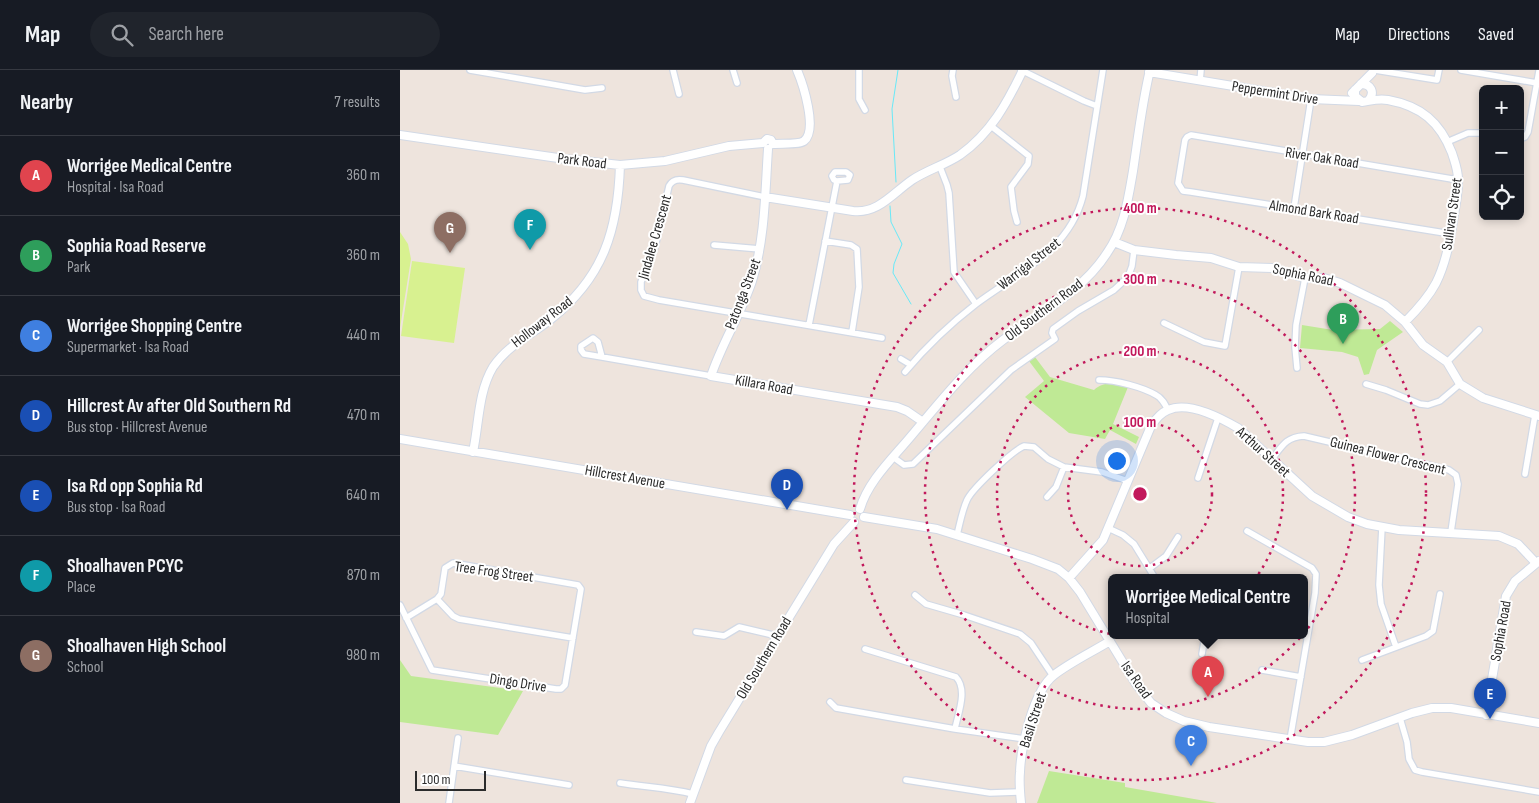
<!DOCTYPE html>
<html lang="en">
<head>
<meta charset="utf-8">
<style>
	:root { --surface:#171b24; --page:#20242c; --text:#f1f3f6; --muted:#9ea1a6; --line:#363941; --accent:#d93025 }
	body { margin:0; font-family:"Sofia Sans Condensed",sans-serif; background:var(--page); color:var(--text) }
	.controls { position:absolute; right:15px; top:15px; display:grid; overflow:hidden; border-radius:8px; box-shadow:0 2px 8px #0003 }
	.controls button { width:45px; height:45px; display:grid; place-items:center; padding:0; border:0; border-bottom:1px solid var(--line); background:var(--surface); color:var(--text); font:25px sans-serif }
	.scale { position:absolute; left:15px; bottom:12px; width:71px; box-sizing:border-box; padding-left:5px; border:2px solid #2b2b2b; border-top:0; font-size:14px; line-height:18px; white-space:nowrap; color:#2b2b2b; -webkit-text-stroke:4px #fff; paint-order:stroke }
	.you { position:absolute; left:716px; top:390px; width:18px; height:18px; margin:-12px; border:4px solid #fff; border-radius:50%; background:#1a73e8; box-shadow:0 0 0 8px #1a73e833 }
	.badge { display:grid; place-items:center; width:32px; height:32px; border-radius:50%; background:var(--accent); color:#fff; font-size:16px; font-weight:700 }
	.pin { position:absolute; translate:-50% -41px; filter:drop-shadow(0 1px 2px #0008) }
	.pin::after { content:''; position:absolute; top:26px; width:18px; height:15px; background:inherit; clip-path:polygon(0 0,100% 0,50% 100%) }
	.popup { position:absolute; left:708px; top:504px; width:200px; height:65px; box-sizing:border-box; display:grid; place-content:center; border-radius:8px; background:var(--surface); filter:drop-shadow(0 1px 4px #0005); font-size:16px; white-space:nowrap; color:var(--muted) }
	.popup b { font-size:19px; color:var(--text) }
	.popup::after { content:''; position:absolute; left:50%; top:100%; margin-left:-10px; border:10px solid transparent; border-top-color:var(--surface) }
	.list { margin:0; padding:0; list-style:none }
	h2 { display:flex; justify-content:space-between; align-items:center; height:65px; margin:0; padding:0 20px; font-size:21px }
	h2 small { font-size:16px; font-weight:400; color:var(--muted) }
	.list li { display:grid; grid-template-columns:32px 1fr auto; gap:15px; align-items:center; box-sizing:border-box; height:80px; padding:0 20px; border-top:1px solid var(--line) }
	.list b { display:block; font-size:19px; white-space:nowrap }
	.list p { margin:0; font-size:16px; white-space:nowrap; color:var(--muted) }
	.list em { font-size:16px; font-style:normal; color:var(--muted) }
	.icon { flex:none; width:28px; height:28px; fill:none; stroke:currentColor; stroke-width:2; stroke-linecap:round; stroke-linejoin:round }
	.map { position:relative; flex:none; width:1139px; height:733px; overflow:hidden }
	header { display:flex; align-items:center; gap:30px; box-sizing:border-box; height:70px; padding:0 25px; background:var(--surface); border-bottom:1px solid var(--line) }
	header strong { font-size:24px }
	nav { display:flex; gap:28px; margin-inline-start:auto; font-size:18px }
	.search { width:350px; height:45px; background:var(--page); display:flex; align-items:center; gap:12px; box-sizing:border-box; padding:0 18px; border-radius:28px; color:var(--muted); font-size:19px }
	main { display:flex }
	aside { flex:1; background:var(--surface) }
	.map>svg:first-child { display:block }
</style>
</head>
<body>
<header>
<strong>Map</strong>
<div class="search"><svg class="icon" aria-label="search" viewBox="0 0 24 24"><circle cx="10" cy="10" r="6"/><path d="M15 15l6 6"/></svg>Search here</div>
<nav><a>Map</a><a>Directions</a><a>Saved</a></nav>
</header>
<main>
<aside>
<h2>Nearby<small>7 results</small></h2>
<ul class="list">
<li><span class="badge" style="background:#e0444e">A</span><div><b>Worrigee Medical Centre</b><p>Hospital · Isa Road</p></div><em>360 m</em></li>
<li><span class="badge" style="background:#2e9e5b">B</span><div><b>Sophia Road Reserve</b><p>Park</p></div><em>360 m</em></li>
<li><span class="badge" style="background:#3f7fe0">C</span><div><b>Worrigee Shopping Centre</b><p>Supermarket · Isa Road</p></div><em>440 m</em></li>
<li><span class="badge" style="background:#1a4fb4">D</span><div><b>Hillcrest Av after Old Southern Rd</b><p>Bus stop · Hillcrest Avenue</p></div><em>470 m</em></li>
<li><span class="badge" style="background:#1a4fb4">E</span><div><b>Isa Rd opp Sophia Rd</b><p>Bus stop · Isa Road</p></div><em>640 m</em></li>
<li><span class="badge" style="background:#0f9aa8">F</span><div><b>Shoalhaven PCYC</b><p>Place</p></div><em>870 m</em></li>
<li><span class="badge" style="background:#8d6e63">G</span><div><b>Shoalhaven High School</b><p>School</p></div><em>980 m</em></li>
</ul>
</aside>
<div class="map">
<svg width="1139" height="733" viewBox="0 0 1139 733">
	<rect width="100%" height="100%" fill="#eee4dd"/>
	<path fill="#bfe995" d="M 990,251 L 1003,262 L 977,280 L 969,304 L 964,305 L 958,287 L 942,282 L 900,278 L 902,255 L 933,260 L 980,259 Z
		M 635,287 L 650,307 L 694,320 C 704,311 716,313 728,317 L 713,354 L 739,367 L 736,374 L 710,360 L 705,369 L 669,363 L 625,327 L 644,311 L 629,291 Z
		M 0,590 L 11,606 L 123,621 L 98,665 L 0,652 Z
		M 649,701 L 725,713 L 725,717 L 817,733 L 637,733 Z"/>
	<path fill="#d8f190" d="M 0,162 L 8,174 L 11,189 L 0,258 Z
		M 12,191 L 65,198 L 54,273 L 1,266 Z"/>
	<g fill="none" stroke-linecap="round" stroke-linejoin="round">
		<path stroke="#68e9f8" stroke-width="1" d="M 496,112 L 492,39 L 498,0
			M 490,136 L 491,152 L 502,174 L 494,194 L 493,203 L 511,234"/>
		<defs>
			<path id="street" d="M 70,0 L 185,20 L 202,18
				M 273,0 L 279,24
				M 333,0 L 337,13
				M 459,0 L 459,29 L 465,40
				M 553,0 L 552,6 L 556,27
				M 621,0 L 684,31 L 697,36
				M 975,0 L 1037,10 L 1039,0
				M 1061,0 L 1137,13
				M 800,11 L 801,0
				M 591,56 L 629,86 L 628,94 L 611,117 L 614,141 L 617,152
				M 1120,69 L 1125,67 L 1128,62 L 1139,1
				M 1047,72 L 1068,63 L 1083,63
				M 540,97 L 547,115 L 549,123 L 554,202 L 576,234
				M 365,127 L 283,110 C 277,109 272,110 269,116 L 255,177 L 241,212 L 241,220 L 244,226 L 259,230 L 482,268
				M 894,138 L 911,29
				M 1051,164 L 791,122 L 783,121 L 778,113 L 785,70 L 787,67 L 791,65 L 1052,109 L 1058,107
				M 425,171 L 451,175 L 457,179 L 459,217 L 452,262
				M 314,175 L 360,179
				M 764,253 L 804,272 L 825,276 L 839,197
				M 409,255 L 437,111 L 434,110 L 432,106 L 435,102 L 446,102 L 450,105 L 448,110 L 437,111
				M 202,287 L 184,284 L 181,280 L 181,276 L 193,268 L 198,272 L 202,287 L 311,306
				M 501,289 L 511,295
				M 1047,292 L 1079,260
				M 897,298 L 895,277 L 896,255 L 905,208
				M 505,302 C 526,277 550,254 576,234 C 619,202 669,181 683,126 L 703,0
				M 699,310 C 716,310 742,317 756,325 C 762,328 765,334 768,340
				M 966,314 L 986,320 L 1020,334 L 1028,335 L 1040,331 L 1060,314
				M 493,387 L 504,395 L 513,394 L 611,300 L 655,269 L 652,263 L 653,259 L 678,241 L 714,220 L 728,207 L 732,196 L 734,180
				M 872,389 C 882,376 886,367 904,366 L 1049,400 L 1056,405 L 1058,414 L 1051,462
				M 1125,404 L 1135,345
				M 798,408 L 818,348
				M 647,427 L 656,417 L 664,397
				M 982,457 L 979,515 L 981,534 L 996,577
				M 708,458 L 723,465 L 734,474 L 755,508
				M 847,461 L 912,498 L 916,504 L 915,523 L 890,670
				M 557,465 C 560,453 562,441 567,430 C 572,419 612,381 624,376 L 634,377 L 648,389 L 664,397 L 702,402 L 728,411
				M 750,498 L 766,486 L 778,467
				M 515,525 L 526,534 L 564,545 L 620,564 L 631,573 L 653,606
				M 37,529 L 53,546 L 59,549 L 173,568
				M 0,535 L 32,600 L 156,619 L 161,619 L 165,615 L 181,519 L 178,515 L 53,493 L 45,498 L 41,524 L 37,529 L 6,548
				M 296,562 L 324,566 L 339,557 L 377,566
				M 465,579 L 556,607 C 568,620 558,643 555,659
				M 802,584 L 805,566
				M 962,590 L 1026,566 L 1033,561 L 1040,524
				M 862,600 L 901,607
				M 430,632 L 436,638 L 555,659 L 625,669
				M 1000,648 L 1007,672 L 1009,689 L 1015,700 L 1022,702 L 1139,722
				M 54,696 L 169,715
				M 506,710 L 590,723 L 620,722
				M 220,713 C 245,717 269,718 293,724
				M 49,733 L 58,668"/>
			<path id="secondary" d="M 749,2 L 911,29 L 959,31
				M 961,14 C 971,14 975,22 969,30
				M 955,20 L 955,26 L 962,32 C 970,31 978,28 988,30 C 1021,36 1040,52 1052,83 C 1055,93 1059,102 1058,113 C 1058,125 1055,138 1053,151 C 1050,172 1046,193 1036,213 C 1028,228 1017,240 1005,252
				M 952,23 L 972,3
				M 0,65 L 165,89 L 220,95 L 265,91 L 329,76 L 363,73 L 367,69 L 371,70 L 373,74
				M 373,74 C 380,73 399,75 404,71 C 418,60 403,14 397,0
				M 368,79 C 365,124 365,169 352,211 C 341,244 322,273 311,306 L 497,337 L 507,341 L 523,352
				M 365,127 L 453,141 C 478,144 493,123 512,110 C 527,100 545,95 560,85 C 591,63 607,33 623,0
				M 714,172 L 734,180 L 776,185 L 811,188 L 839,197 L 872,198 L 905,208 L 924,208 L 940,213 L 985,235 L 1005,252 L 1023,275 L 1047,292 L 1060,314 L 1083,328 L 1139,346
				M 0,369 L 450,445
				M 73,382 C 79,354 78,322 93,297 C 108,275 131,265 151,249 C 204,207 218,159 220,95
				M 460,439 C 468,411 493,388 512,365 C 540,332 567,297 603,270 C 639,243 682,222 707,183 C 724,159 728,130 733,101 C 738,68 742,33 750,0
				M 464,447 L 537,459 L 632,489 L 658,499 L 669,508 L 680,522 L 736,614 L 751,633 L 766,643 L 784,651 L 809,657 L 908,672 L 924,672 L 952,665 L 1012,643 L 1032,638 L 1051,638 L 1139,653
				M 669,508 L 703,470 L 751,356 C 755,350 760,343 768,340 C 788,331 821,348 838,358 L 912,426 L 948,447 L 967,454 L 999,460 L 1099,466 L 1118,474 L 1136,493
				M 1086,645 L 1106,526 L 1115,511 L 1139,491
				M 290,733 L 311,676 L 319,662 L 434,474 L 454,452
				M 621,733 C 620,723 619,712 620,702 C 621,677 633,621 654,605 C 671,592 692,582 710,571"/>
		</defs>
		<use href="#street" stroke="#d2d9e5" stroke-width="8"/>
		<use href="#secondary" stroke="#d2d9e5" stroke-width="10"/>
		<use href="#street" stroke="#fff" stroke-width="5.5"/>
		<use href="#secondary" stroke="#fff" stroke-width="8"/>
	</g>
	<g fill="none" stroke="#c2185b" stroke-width="2.5" stroke-dasharray="2.5 5">
		<circle cx="740" cy="424" r="72"/>
		<circle cx="740" cy="424" r="143"/>
		<circle cx="740" cy="424" r="215"/>
		<circle cx="740" cy="424" r="286"/>
	</g>
	<g text-anchor="middle" dominant-baseline="central" stroke-width="4" stroke-linejoin="round" paint-order="stroke">
		<g font-size="15" fill="#2b2b2b" stroke="#fff">
			<text transform="translate(875 23) rotate(9)">Peppermint Drive</text>
			<text transform="translate(922 88) rotate(9)">River Oak Road</text>
			<text transform="translate(182 91) rotate(7)">Park Road</text>
			<text transform="translate(914 142) rotate(9)">Almond Bark Road</text>
			<text transform="translate(1052 144) rotate(-82)">Sullivan Street</text>
			<text transform="translate(255 167) rotate(-74)">Jindalee Crescent</text>
			<text transform="translate(629 194) rotate(-38)">Warrigal Street</text>
			<text transform="translate(903 205) rotate(12)">Sophia Road</text>
			<text transform="translate(343 224) rotate(-69)">Patonga Street</text>
			<text transform="translate(644 240) rotate(-37)">Old Southern Road</text>
			<text transform="translate(142 252) rotate(-38)">Holloway Road</text>
			<text transform="translate(364 315) rotate(10)">Killara Road</text>
			<text transform="translate(863 382) rotate(42)">Arthur Street</text>
			<text transform="translate(988 386) rotate(14)">Guinea Flower Crescent</text>
			<text transform="translate(225 407) rotate(10)">Hillcrest Avenue</text>
			<text transform="translate(94 502) rotate(8)">Tree Frog Street</text>
			<text transform="translate(1101 561) rotate(-80)">Sophia Road</text>
			<text transform="translate(364 588) rotate(-59)">Old Southern Road</text>
			<text transform="translate(736 610) rotate(55)">Isa Road</text>
			<text transform="translate(118 613) rotate(9)">Dingo Drive</text>
			<text transform="translate(633 650) rotate(-72)">Basil Street</text>
		</g>
	</g>
	<circle cx="740" cy="424" r="8" fill="#c2185b" stroke="#fff" stroke-width="2.5"/>
	<g font-size="15" text-anchor="middle" font-weight="bold" fill="#c2185b" stroke="#fff" stroke-width="4" stroke-linejoin="round" paint-order="stroke">
		<text x="740" y="143">400 m</text>
		<text x="740" y="214">300 m</text>
		<text x="740" y="286">200 m</text>
		<text x="740" y="357">100 m</text>
	</g>
</svg>
<div class="controls">
<button>+</button>
<button>−</button>
<button><svg class="icon" aria-label="locate" viewBox="0 0 24 24"><circle cx="12" cy="12" r="6"/><path d="M12 2v4M12 18v4M2 12h4M18 12h4"/></svg></button>
</div>
<div class="scale">100 m</div>
<div class="you"></div>
<div class="pin badge" style="left:808px;top:627px;background:#e0444e">A</div>
<div class="popup"><b>Worrigee Medical Centre</b>Hospital</div>
<div class="pin badge" style="left:943px;top:274px;background:#2e9e5b">B</div>
<div class="pin badge" style="left:791px;top:696px;background:#3f7fe0">C</div>
<div class="pin badge" style="left:387px;top:440px;background:#1a4fb4">D</div>
<div class="pin badge" style="left:1090px;top:649px;background:#1a4fb4">E</div>
<div class="pin badge" style="left:130px;top:180px;background:#0f9aa8">F</div>
<div class="pin badge" style="left:50px;top:183px;background:#8d6e63">G</div>
</div>
</main>
</body>
</html>
